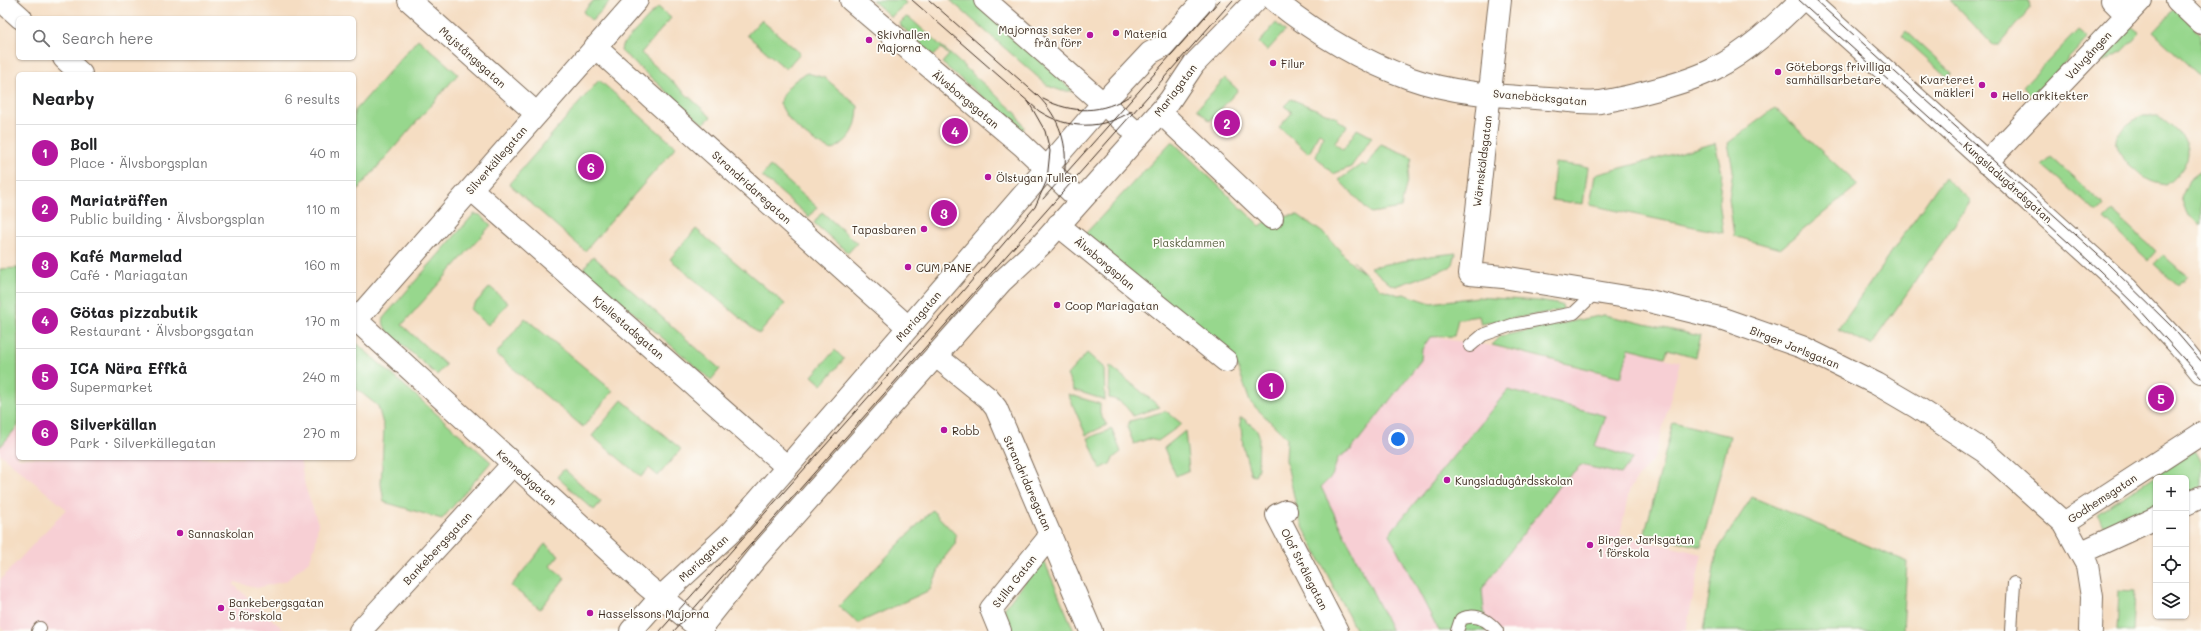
<!DOCTYPE html>
<html lang="en">
<head>
<meta charset="utf-8">
<style>
	:root { --surface:#fff; --page:#f6f6f6; --text:#202124; --muted:#757577; --line:#e0e0e0; --accent:#b5179e }
	body { margin:0; font-family:Mali,sans-serif; background:var(--page); color:var(--text) }
	.controls { position:absolute; right:12px; bottom:12px; display:grid; overflow:hidden; border-radius:6px; box-shadow:0 1px 3px #0004 }
	.controls button { width:36px; height:36px; display:grid; place-items:center; padding:0; border:0; border-bottom:1px solid var(--line); background:var(--surface); color:var(--text); font:20px sans-serif }
	.you { position:absolute; left:1398px; top:439px; width:14px; height:14px; margin:-10px; border:3px solid #fff; border-radius:50%; background:#1a73e8; box-shadow:0 0 0 6px #1a73e833 }
	.badge { display:grid; place-items:center; width:26px; height:26px; border-radius:50%; background:var(--accent); color:#fff; font-size:13px; font-weight:700 }
	.pin { position:absolute; translate:-50% -50%; border:2px solid #fff; box-shadow:0 1px 4px #0006 }
	.list { margin:0; padding:0; list-style:none }
	h2 { display:flex; justify-content:space-between; align-items:center; height:52px; margin:0; padding:0 16px; font-size:17px }
	h2 small { font-size:13px; font-weight:400; color:var(--muted) }
	.list li { display:grid; grid-template-columns:26px 1fr auto; gap:12px; align-items:center; box-sizing:border-box; height:56px; padding:0 16px; border-top:1px solid var(--line) }
	.list b { display:block; font-size:15px; white-space:nowrap }
	.list p { margin:0; font-size:13px; white-space:nowrap; color:var(--muted) }
	.list em { font-size:13px; font-style:normal; color:var(--muted) }
	.icon { flex:none; width:22px; height:22px; fill:none; stroke:currentColor; stroke-width:2; stroke-linecap:round; stroke-linejoin:round }
	.map { position:relative; flex:none; width:2201px; height:631px; overflow:hidden }
	.search { position:absolute; background:var(--surface); box-shadow:0 1px 3px #0004; left:16px; top:16px; width:340px; height:44px; display:flex; align-items:center; gap:10px; box-sizing:border-box; padding:0 14px; border-radius:6px; color:var(--muted); font-size:15px }
	.panel { position:absolute; background:var(--surface); box-shadow:0 1px 3px #0004; left:16px; top:72px; width:340px; height:388px; border-radius:6px }
	.map>svg:first-child { display:block }
</style>
</head>
<body>
<div class="map">
<svg width="2201" height="631" viewBox="0 0 2201 631">
	<rect width="100%" height="100%" fill="#fdfcf7"/>
	<filter id="ink" filterUnits="userSpaceOnUse"><feTurbulence type="fractalNoise" baseFrequency=".025" numOctaves="2"/><feDisplacementMap in="SourceGraphic" scale="8" xChannelSelector="R" yChannelSelector="G"/><feConvolveMatrix kernelMatrix="1 2 1 2 8 2 1 2 1" color-interpolation-filters="sRGB"/></filter>
	<filter id="wash" filterUnits="userSpaceOnUse"><feTurbulence type="fractalNoise" baseFrequency=".012" numOctaves="4" result="noise"/><feDisplacementMap in="SourceGraphic" scale="16" xChannelSelector="R" yChannelSelector="G"/><feGaussianBlur stdDeviation="0.9" result="paint"/><feColorMatrix in="noise" values="0 0 0 0 0 0 0 0 0 0 0 0 0 0 0 0 0 1.4 0 .05"/><feComposite in="paint" operator="in"/></filter>
	<g filter="url(#wash)">
		<rect width="100%" height="100%" fill="#f5ddc2"/>
		<path fill="#f7cfd4" d="M 1430,337 L 1492,346 L 1621,378 L 1629,349 L 1680,362 L 1655,457 L 1630,488 L 1620,535 L 1702,554 L 1686,631 L 1392,631 L 1314,472 Z
			M 18,426 L 18,458 L 300,458 L 305,486 L 318,523 L 316,542 L 310,560 L 286,581 L 257,588 L 235,582 L 234,585 L 285,631 L 5,631 L 0,627 L 0,580 L 66,509 L 0,454 L 0,447 Z"/>
		<path fill="#97d78d" stroke="#698056" d="M 594,0 L 611,0 L 592,21 L 583,12 Z
			M 872,0 L 903,0 L 906,3 L 891,17 Z
			M 950,0 L 975,0 L 1073,91 L 1062,91 L 1048,86 Z
			M 1950,0 L 2029,0 L 2030,8 L 1999,45 L 1993,45 Z
			M 658,7 L 671,18 L 641,53 L 711,117 L 703,124 L 621,51 L 622,45 Z
			M 2175,9 L 2201,34 L 2201,77 L 2153,32 Z
			M 906,17 L 911,19 L 1016,113 L 1024,127 L 1022,134 L 990,101 L 981,96 L 942,63 L 949,55 L 941,48 L 934,56 L 901,26 L 900,23 Z
			M 761,20 L 800,53 L 786,69 L 747,35 Z
			M 1276,23 L 1285,31 L 1267,51 L 1259,43 Z
			M 2131,26 L 2140,33 L 2123,51 L 2103,62 L 2098,58 Z
			M 2078,30 L 2088,38 L 2032,97 L 2023,87 Z
			M 1906,31 L 1952,73 L 1947,77 L 1902,36 Z
			M 418,39 L 458,74 L 354,194 L 354,112 Z
			M 807,73 L 825,78 L 858,106 C 857,129 852,139 832,150 C 811,142 788,124 780,103 C 785,88 793,80 807,73 Z
			M 1225,78 L 1238,90 L 1210,121 L 1197,109 Z
			M 599,80 L 676,147 L 585,251 L 509,184 Z
			M 1291,99 L 1338,118 L 1337,120 L 1347,126 L 1334,143 L 1343,150 L 1357,129 L 1372,137 L 1351,167 L 1333,174 L 1316,157 L 1323,136 L 1319,132 L 1311,150 L 1308,153 L 1279,127 L 1291,114 L 1291,111 L 1284,106 Z
			M 1775,108 L 1858,185 L 1780,249 L 1734,236 L 1729,199 L 1733,170 L 1728,143 Z
			M 2141,116 L 2159,116 C 2165,122 2183,135 2186,143 C 2194,158 2177,178 2166,185 C 2147,182 2145,178 2131,166 C 2105,143 2115,131 2141,116 Z
			M 1172,141 L 1260,226 L 1272,218 L 1298,215 L 1326,235 L 1354,266 L 1363,272 L 1353,261 L 1381,289 L 1399,295 L 1404,294 L 1431,303 L 1477,297 L 1539,301 L 1562,305 L 1563,308 L 1562,310 L 1481,324 L 1479,316 L 1458,319 L 1454,336 L 1430,337 L 1422,349 L 1421,360 L 1351,450 L 1338,458 L 1332,476 L 1321,487 L 1392,631 L 1356,631 L 1299,519 L 1286,460 L 1287,438 L 1250,402 L 1240,373 L 1233,358 L 1085,234 Z
			M 1715,143 L 1722,173 L 1719,199 L 1723,233 L 1590,205 L 1595,175 Z
			M 1381,144 L 1412,157 L 1401,208 L 1371,213 L 1339,180 L 1362,164 L 1366,166 Z
			M 2051,157 L 2104,205 L 2097,213 L 2042,165 Z
			M 1555,163 L 1588,167 L 1583,204 L 1552,200 Z
			M 770,166 L 817,207 L 809,217 L 762,176 Z
			M 2201,171 L 2201,225 L 2187,214 L 2181,198 L 2189,180 Z
			M 1944,177 L 1971,201 L 1871,345 L 1838,329 Z
			M 2112,211 L 2156,251 L 2148,260 L 2104,219 Z
			M 822,212 L 857,243 L 848,253 L 814,223 Z
			M 474,214 L 480,215 L 491,225 L 402,325 L 446,365 L 437,375 L 389,333 C 385,328 382,324 384,317 Z
			M 696,229 L 785,304 L 759,334 L 670,259 Z
			M 1456,253 L 1453,264 L 1450,267 L 1396,286 L 1390,284 L 1370,267 L 1430,256 Z
			M 2163,255 L 2187,276 L 2178,286 L 2154,264 Z
			M 593,256 L 720,369 L 711,380 L 583,269 Z
			M 18,268 L 18,426 L 0,447 L 0,269 Z
			M 490,287 L 508,303 L 488,325 L 470,309 Z
			M 1604,315 L 1700,336 L 1695,357 L 1668,349 L 1665,357 L 1629,348 L 1621,377 L 1492,345 L 1501,336 Z
			M 525,318 L 613,391 L 583,427 L 496,354 Z
			M 354,341 L 491,462 L 442,519 L 384,502 L 381,484 L 384,428 L 378,406 L 354,387 Z
			M 835,350 L 844,359 L 822,385 L 812,376 Z
			M 1087,353 L 1104,368 L 1105,400 L 1074,390 L 1067,375 Z
			M 1110,366 L 1160,407 L 1133,416 C 1126,406 1121,400 1109,398 Z
			M 1508,390 L 1606,416 L 1595,446 L 1633,458 L 1621,474 L 1581,465 L 1558,487 L 1482,589 L 1486,631 L 1439,631 L 1389,534 Z
			M 1068,394 L 1100,404 L 1100,414 L 1107,425 L 1086,435 Z
			M 622,400 L 681,449 L 658,476 L 649,468 L 641,477 L 592,436 Z
			M 1166,411 L 1182,424 L 1158,441 L 1148,439 L 1134,444 L 1127,427 L 1130,421 Z
			M 1240,418 L 1243,418 L 1257,430 L 1259,435 L 1258,468 L 1255,476 L 1251,475 L 1243,446 Z
			M 1673,422 L 1730,436 L 1701,547 L 1645,533 Z
			M 1112,429 L 1121,452 L 1113,458 L 1110,464 L 1100,469 L 1088,438 Z
			M 1185,431 L 1189,470 L 1176,476 L 1164,448 Z
			M 2194,450 L 2201,463 L 2201,487 L 2186,494 L 2186,478 L 2156,478 L 2156,507 L 2107,530 L 2097,514 Z
			M 564,469 L 601,502 L 594,510 L 557,477 Z
			M 1752,497 L 1907,562 L 1903,631 L 1703,631 L 1717,551 Z
			M 932,510 L 956,535 L 955,544 L 944,558 L 930,590 L 858,623 L 839,606 Z
			M 545,544 L 559,555 L 550,566 L 565,578 L 540,609 L 511,586 Z
			M 1043,558 L 1074,631 L 1013,631 L 1004,609 Z
			M 2119,590 L 2135,591 L 2133,631 L 2117,631 Z"/>
	</g>
	<g filter="url(#ink)">
		<g fill="none" stroke-linecap="round" stroke-linejoin="round">
			<defs>
				<path id="service" d="M 1470,346 L 1483,335 L 1512,325 L 1574,313 L 1596,292
					M 38,631 L 40,628
					M 1457,631 L 1461,619 C 1475,613 1487,619 1497,631
					M 2011,631 L 2014,583"/>
				<path id="minor" d="M 1,0 L 21,18
					M 409,0 L 537,114
					M 1274,0 C 1315,33 1359,60 1409,78 C 1453,94 1503,96 1549,99 C 1565,100 1584,104 1600,102 C 1631,97 1687,83 1714,69 C 1747,52 1774,27 1801,0
					M 1500,0 L 1470,274 L 1503,277 L 1645,300 L 1723,319 L 1802,347 L 1877,384 L 1918,408 L 1985,452 L 2064,523 L 2087,565 L 2092,597 L 2091,631
					M 2112,0 L 2127,15
					M 2177,0 L 2201,23
					M 595,47 L 908,327
					M 64,58 L 81,74
					M 1160,112 L 1272,218
					M 1986,163 L 2141,0
					M 471,189 L 786,466
					M 1058,225 L 1226,361
					M 354,318 L 647,586 L 703,631
					M 356,320 L 637,0
					M 936,356 L 988,398 L 996,408 L 1091,631
					M 2186,504 L 2201,497
					M 1286,511 L 1277,515 L 1337,631
					M 2064,523 L 2201,434
					M 2082,552 L 2156,518
					M 360,631 L 513,464
					M 1000,631 L 991,609 L 1051,535"/>
				<path id="tertiary" d="M 851,0 L 1022,145 L 1080,200
					M 985,0 L 1139,135
					M 1807,0 L 2127,289 L 2180,346 L 2201,372
					M 631,631 L 661,597 L 731,532 L 1104,102 L 1150,53 L 1163,46 L 1204,0
					M 698,631 L 757,557 L 1001,282 L 1043,243 L 1160,112 L 1170,100 L 1194,64 L 1256,0"/>
			</defs>
			<use href="#service" stroke="#7c6957" stroke-width="14"/>
			<use href="#minor" stroke="#7c6957" stroke-width="24"/>
			<use href="#tertiary" stroke="#7c6957" stroke-width="24"/>
			<use href="#service" stroke="#fff" stroke-width="12"/>
			<use href="#minor" stroke="#fff" stroke-width="22"/>
			<use href="#tertiary" stroke="#fff" stroke-width="22"/>
			<path stroke="#3b2a1e" stroke-width="1" d="M 912,0 L 1039,111 C 1068,130 1102,130 1132,111
				M 929,0 L 1037,95 C 1060,118 1069,145 1064,177
				M 1799,0 L 2099,270 L 2139,309 L 2201,378
				M 1815,0 L 2106,262 L 2172,327 L 2201,361
				M 1043,99 C 1073,114 1102,114 1131,95
				M 1043,199 L 1220,0
				M 660,631 L 962,292 L 1035,207 L 1047,180 L 1050,151 L 1045,131 L 1028,101
				M 674,631 L 1233,0"/>
		</g>
	</g>
	<g fill="#b5179e" stroke="#fdfcf7" stroke-width="1.5">
		<circle cx="1116" cy="33" r="4"/>
		<circle cx="1090" cy="35" r="4"/>
		<circle cx="869" cy="40" r="4"/>
		<circle cx="1273" cy="63" r="4"/>
		<circle cx="1778" cy="72" r="4"/>
		<circle cx="1982" cy="85" r="4"/>
		<circle cx="1994" cy="95" r="4"/>
		<circle cx="988" cy="177" r="4"/>
		<circle cx="924" cy="229" r="4"/>
		<circle cx="908" cy="267" r="4"/>
		<circle cx="1057" cy="305" r="4"/>
		<circle cx="944" cy="430" r="4"/>
		<circle cx="1447" cy="480" r="4"/>
		<circle cx="180" cy="533" r="4"/>
		<circle cx="1590" cy="545" r="4"/>
		<circle cx="221" cy="608" r="4"/>
		<circle cx="590" cy="613" r="4"/>
	</g>
	<g text-anchor="middle" dominant-baseline="central" stroke-width="3.5" stroke-linejoin="round" paint-order="stroke">
		<g font-size="11" fill="#3b2a1e" stroke="#fdfcf7" text-anchor="start">
			<text x="1082" y="29" text-anchor="end">Majornas saker<tspan x="1082" dy="13">från förr</tspan></text>
			<text x="1124" y="33">Matería</text>
			<text x="877" y="34">Skivhallen<tspan x="877" dy="13">Majorna</tspan></text>
			<text x="1281" y="63">Filur</text>
			<text x="1786" y="66">Göteborgs frivilliga<tspan x="1786" dy="13">samhällsarbetare</tspan></text>
			<text x="1974" y="79" text-anchor="end">Kvarteret<tspan x="1974" dy="13">mäkleri</tspan></text>
			<text x="2002" y="95">Hello arkitekter</text>
			<text x="996" y="177">Ölstugan Tullen</text>
			<text x="916" y="229" text-anchor="end">Tapasbaren</text>
			<text x="916" y="267">CUM PANE</text>
			<text x="1065" y="305">Coop Mariagatan</text>
			<text x="952" y="430">Robb</text>
			<text x="1455" y="480">Kungsladugårdsskolan</text>
			<text x="188" y="533">Sannaskolan</text>
			<text x="1598" y="539">Birger Jarlsgatan<tspan x="1598" dy="13">1 förskola</tspan></text>
			<text x="229" y="602">Bankebergsgatan<tspan x="229" dy="13">5 förskola</tspan></text>
			<text x="598" y="613">Hasselssons Majorna</text>
		</g>
		<g font-size="11" fill="#3b2a1e" stroke="#fdfcf7">
			<text transform="translate(2088 55) rotate(-47)">Valvgången</text>
			<text transform="translate(473 57) rotate(42)">Majstångsgatan</text>
			<text transform="translate(1175 90) rotate(-53)">Mariagatan</text>
			<text transform="translate(1540 97) rotate(5)">Svanebäcksgatan</text>
			<text transform="translate(966 99) rotate(40)">Älvsborgsgatan</text>
			<text transform="translate(496 160) rotate(-49)">Silverkällegatan</text>
			<text transform="translate(1482 161) rotate(-83)">Wärnsköldsgatan</text>
			<text transform="translate(2008 182) rotate(42)">Kungsladugårdsgatan</text>
			<text transform="translate(752 187) rotate(42)">Strandridaregatan</text>
			<text transform="translate(1105 263) rotate(40)">Älvsborgsplan</text>
			<text transform="translate(918 316) rotate(-49)">Mariagatan</text>
			<text transform="translate(629 327) rotate(41)">Kjellestadsgatan</text>
			<text transform="translate(1795 347) rotate(22)">Birger Jarlsgatan</text>
			<text transform="translate(527 477) rotate(42)">Kennedygatan</text>
			<text transform="translate(1028 483) rotate(66)">Strandridaregatan</text>
			<text transform="translate(2102 498) rotate(-33)">Godhemsgatan</text>
			<text transform="translate(437 548) rotate(-47)">Bankebergsgatan</text>
			<text transform="translate(703 558) rotate(-43)">Mariagatan</text>
			<text transform="translate(1305 569) rotate(63)">Olof Strålegatan</text>
			<text transform="translate(1014 581) rotate(-52)">Stilla Gatan</text>
		</g>
		<g font-size="11" fill="#575e3f" stroke="#fdfcf7">
			<text x="1189" y="242">Plaskdammen</text>
		</g>
	</g>
</svg>
<div class="controls">
<button>+</button>
<button>−</button>
<button><svg class="icon" aria-label="locate" viewBox="0 0 24 24"><circle cx="12" cy="12" r="6"/><path d="M12 2v4M12 18v4M2 12h4M18 12h4"/></svg></button>
<button><svg class="icon" aria-label="layers" viewBox="0 0 24 24"><path d="M12 4l9 5-9 5-9-5zM3 14l9 5 9-5"/></svg></button>
</div>
<div class="you"></div>
<div class="pin badge" style="left:1271px;top:386px">1</div>
<div class="pin badge" style="left:1227px;top:123px">2</div>
<div class="pin badge" style="left:944px;top:213px">3</div>
<div class="pin badge" style="left:955px;top:131px">4</div>
<div class="pin badge" style="left:2161px;top:398px">5</div>
<div class="pin badge" style="left:591px;top:167px">6</div>
<div class="search"><svg class="icon" aria-label="search" viewBox="0 0 24 24"><circle cx="10" cy="10" r="6"/><path d="M15 15l6 6"/></svg>Search here</div>
<section class="panel">
<h2>Nearby<small>6 results</small></h2>
<ul class="list">
<li><span class="badge">1</span><div><b>Boll</b><p>Place · Älvsborgsplan</p></div><em>40 m</em></li>
<li><span class="badge">2</span><div><b>Mariaträffen</b><p>Public building · Älvsborgsplan</p></div><em>110 m</em></li>
<li><span class="badge">3</span><div><b>Kafé Marmelad</b><p>Café · Mariagatan</p></div><em>160 m</em></li>
<li><span class="badge">4</span><div><b>Götas pizzabutik</b><p>Restaurant · Älvsborgsgatan</p></div><em>170 m</em></li>
<li><span class="badge">5</span><div><b>ICA Nära Effkå</b><p>Supermarket</p></div><em>240 m</em></li>
<li><span class="badge">6</span><div><b>Silverkällan</b><p>Park · Silverkällegatan</p></div><em>270 m</em></li>
</ul>
</section>
</div>
</body>
</html>
